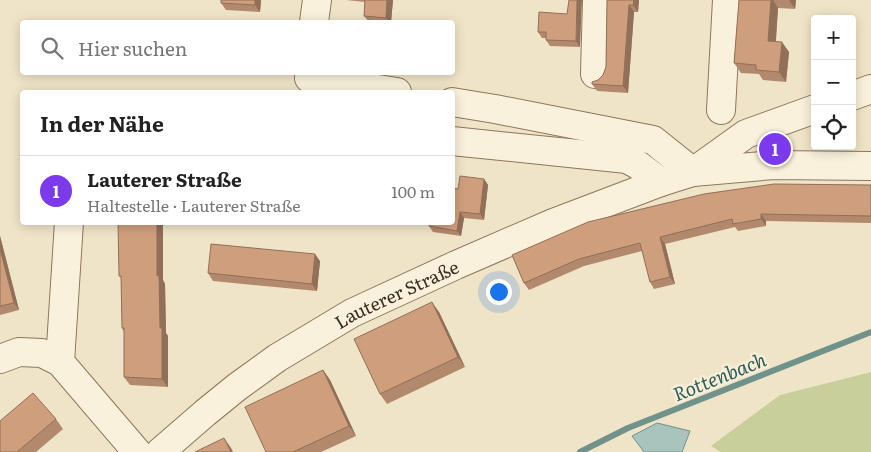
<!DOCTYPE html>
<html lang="de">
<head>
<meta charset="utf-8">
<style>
	:root { --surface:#fff; --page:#f2f2f2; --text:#222; --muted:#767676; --line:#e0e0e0; --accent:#7c3aed }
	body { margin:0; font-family:Literata,serif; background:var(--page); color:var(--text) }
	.controls { position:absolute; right:15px; top:15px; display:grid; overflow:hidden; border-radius:5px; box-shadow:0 2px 12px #0003 }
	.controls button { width:45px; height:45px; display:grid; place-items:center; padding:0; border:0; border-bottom:1px solid var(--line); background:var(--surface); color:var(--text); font:25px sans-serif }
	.you { position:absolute; left:498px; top:291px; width:18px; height:18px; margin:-12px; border:4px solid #fff; border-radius:50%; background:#1a73e8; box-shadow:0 0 0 8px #1a73e833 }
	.badge { display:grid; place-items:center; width:32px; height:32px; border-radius:50%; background:var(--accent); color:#fff; font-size:16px; font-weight:700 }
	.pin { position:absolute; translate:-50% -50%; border:2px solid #fff; box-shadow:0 1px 5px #0006 }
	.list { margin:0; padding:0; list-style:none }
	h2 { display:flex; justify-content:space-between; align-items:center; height:65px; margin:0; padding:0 20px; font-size:21px }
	h2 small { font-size:16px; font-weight:400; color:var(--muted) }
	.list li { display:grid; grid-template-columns:32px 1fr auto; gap:15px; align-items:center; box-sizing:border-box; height:70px; padding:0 20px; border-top:1px solid var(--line) }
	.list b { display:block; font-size:19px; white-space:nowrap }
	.list p { margin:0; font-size:16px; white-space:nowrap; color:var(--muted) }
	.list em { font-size:16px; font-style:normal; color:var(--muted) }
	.icon { flex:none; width:28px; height:28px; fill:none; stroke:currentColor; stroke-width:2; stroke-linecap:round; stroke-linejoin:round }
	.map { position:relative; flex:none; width:871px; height:452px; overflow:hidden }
	.search { position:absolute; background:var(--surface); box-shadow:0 2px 12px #0003; left:20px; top:20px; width:435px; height:55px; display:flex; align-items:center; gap:12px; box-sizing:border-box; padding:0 18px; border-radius:5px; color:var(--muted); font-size:19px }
	.panel { position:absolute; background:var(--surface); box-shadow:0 2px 12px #0003; left:20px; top:90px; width:435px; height:135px; border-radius:5px }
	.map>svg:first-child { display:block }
</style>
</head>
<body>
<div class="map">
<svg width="871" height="452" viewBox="0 0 871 452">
	<rect width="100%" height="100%" fill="#f0e4c8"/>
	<path fill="#c9cf9b" d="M 871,372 L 871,452 L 721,452 L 711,446 L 780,395 Z"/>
	<path fill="#a9c4bc" stroke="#6f938a" d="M 657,423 L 690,431 L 682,452 L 644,452 L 632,436 Z"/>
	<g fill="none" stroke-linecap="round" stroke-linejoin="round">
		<path stroke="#6f938a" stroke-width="6" d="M 580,452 L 628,428 L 871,332"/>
		<defs>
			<g id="minor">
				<path d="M 314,22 L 317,0"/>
				<path d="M 310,72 L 309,78 L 397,92"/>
				<path d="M 595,74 L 597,0"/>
				<path d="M 852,96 L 871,89"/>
				<path d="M 452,102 L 495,109 L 653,140 L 693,172 L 746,134 L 815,109"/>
				<path d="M 721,110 L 727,0"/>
				<path d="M 452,141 L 627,159 L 638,165 L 661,182"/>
				<path d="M 69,222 L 60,362 L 137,452"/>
				<path d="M 0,359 L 19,352 L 42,353 L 60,362"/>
				<path id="s1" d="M 160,452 L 205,413 L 237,387 L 277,358 L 352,313 L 456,265 L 553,223 L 661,182 L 693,172 L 774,165 L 871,166"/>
			</g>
		</defs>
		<use href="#minor" stroke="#8d765c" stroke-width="30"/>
		<use href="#minor" stroke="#faf1dc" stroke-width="28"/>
	</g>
	<path fill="#b2896c" d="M 221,0 L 261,0 L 260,12 L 226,10 L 221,3 Z
		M 346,0 L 393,0 L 391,22 L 369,22 L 364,16 L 365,2 Z
		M 607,0 L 639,0 L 638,12 L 634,12 L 628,93 L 597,91 L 592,84 L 598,80 L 603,75 L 606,67 Z
		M 739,0 L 796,0 L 795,9 L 778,8 L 776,41 L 789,52 L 786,82 L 763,80 L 759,74 L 741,73 L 734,63 Z
		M 567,14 L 580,47 L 550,46 L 546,40 L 546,38 L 542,38 L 538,32 Z
		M 484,179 L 488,185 L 484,220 L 464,218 L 461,236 L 433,232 L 429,226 L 458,189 Z
		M 871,185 L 871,223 L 766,221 L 766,226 L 738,231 L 735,227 L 665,244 L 675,284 L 654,289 L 650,282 L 642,251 L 584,266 L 529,290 L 524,283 L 512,255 Z
		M 0,236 L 19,310 L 0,315 Z
		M 320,261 L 317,291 L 213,281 L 208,273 Z
		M 119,276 L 163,280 L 165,284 L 166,333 L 168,336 L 168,387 L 130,385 L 124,377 L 124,332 L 122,328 L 121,278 Z
		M 439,312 L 465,367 L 387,404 L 380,394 Z
		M 323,370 L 330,380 L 356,436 L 321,452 L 266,452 Z
		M 56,419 L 63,429 L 36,452 L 0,452 Z"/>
	<path fill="#916f58" d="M 255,0 L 261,0 L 260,12 L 255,5 Z
		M 387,0 L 393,0 L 391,22 L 390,22 L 386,18 Z
		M 577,0 L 582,0 L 580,47 L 576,41 Z
		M 634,0 L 639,0 L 638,12 L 633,5 Z
		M 771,0 L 773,0 L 778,8 L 775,51 L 768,41 Z
		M 789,0 L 796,0 L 795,9 Z
		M 629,5 L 634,12 L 628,93 L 623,86 Z
		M 782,42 L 789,52 L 786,82 L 779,72 Z
		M 484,179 L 488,185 L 484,220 L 480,214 Z
		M 460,212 L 464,218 L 461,236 L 457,231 Z
		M 761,214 L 766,221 L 766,226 L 761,219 Z
		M 157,222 L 163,222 L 163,280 L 165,284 L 166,333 L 168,336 L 168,387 L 162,379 L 160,328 L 157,276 Z
		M 0,236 L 19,310 L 14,303 L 0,249 Z
		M 660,237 L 665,244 L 675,284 L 670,277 Z
		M 315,254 L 320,261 L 317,291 L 312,284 Z
		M 432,302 L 439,312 L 465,367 L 458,357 Z
		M 323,370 L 330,380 L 356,436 L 349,426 Z
		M 224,438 L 231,448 L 233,452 L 231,452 Z"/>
	<path fill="#cf9f7d" stroke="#916f58" d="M 221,0 L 255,0 L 255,5 L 221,3 Z
		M 365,0 L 387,0 L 386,18 L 364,16 Z
		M 569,0 L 577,0 L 576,41 L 546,40 L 546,32 L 538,32 L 539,12 L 567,14 Z
		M 607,0 L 634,0 L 633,5 L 629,5 L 623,86 L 592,84 L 592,82 L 598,80 L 603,75 L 606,67 Z
		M 739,0 L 771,0 L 768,41 L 782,42 L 779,72 L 756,70 L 756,65 L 734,63 Z
		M 460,176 L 484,179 L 480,214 L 460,212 L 457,231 L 429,226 L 429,222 L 452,222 L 452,188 L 458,189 Z
		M 774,184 L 871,185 L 871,216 L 761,214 L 761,219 L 733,224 L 732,219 L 660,237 L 670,277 L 650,282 L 640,243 L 579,259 L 524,283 L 512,255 L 588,222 L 704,194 Z
		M 118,222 L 157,222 L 157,276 L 159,275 L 160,328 L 162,327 L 162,379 L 124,377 L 124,328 L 122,328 L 121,276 L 119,276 Z
		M 211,244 L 315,254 L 312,284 L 208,273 Z
		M 0,249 L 14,303 L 0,306 Z
		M 432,302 L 458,357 L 380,394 L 354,339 Z
		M 323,370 L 349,426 L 293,452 L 266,452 L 245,407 Z
		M 33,393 L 56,419 L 17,452 L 0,452 L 0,421 Z
		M 224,438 L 231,452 L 195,452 Z"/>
	<g text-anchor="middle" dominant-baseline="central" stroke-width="5" stroke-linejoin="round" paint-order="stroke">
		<g font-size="18" fill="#3d2e20" stroke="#f7eed8">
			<text stroke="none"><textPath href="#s1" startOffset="286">Lauterer Straße</textPath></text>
		</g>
		<g font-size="19" font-style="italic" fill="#2f5d5a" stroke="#f7eed8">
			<text transform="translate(719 376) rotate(-22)">Rottenbach</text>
		</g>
	</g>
</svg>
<div class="controls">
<button>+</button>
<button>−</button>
<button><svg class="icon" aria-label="locate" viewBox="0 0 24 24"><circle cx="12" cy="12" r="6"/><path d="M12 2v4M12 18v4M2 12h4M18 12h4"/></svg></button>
</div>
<div class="you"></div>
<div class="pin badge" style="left:775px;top:149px">1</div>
<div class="search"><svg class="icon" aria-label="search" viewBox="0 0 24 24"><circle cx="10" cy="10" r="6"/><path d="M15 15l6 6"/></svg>Hier suchen</div>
<section class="panel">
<h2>In der Nähe<small></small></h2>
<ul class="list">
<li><span class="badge">1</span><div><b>Lauterer Straße</b><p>Haltestelle · Lauterer Straße</p></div><em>100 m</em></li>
</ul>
</section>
</div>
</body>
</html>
